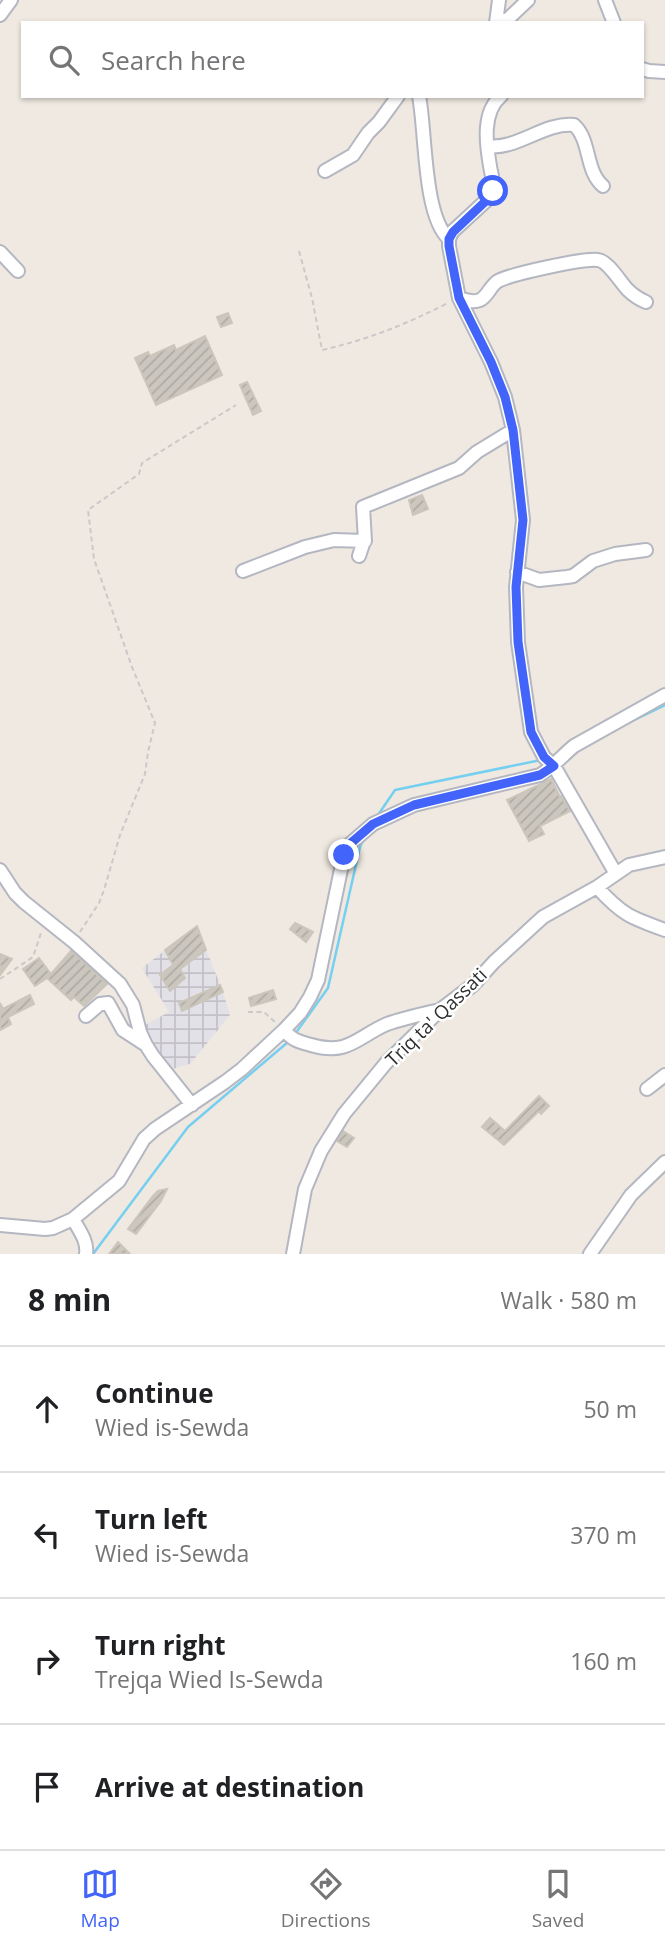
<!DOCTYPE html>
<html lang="en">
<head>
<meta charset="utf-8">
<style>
	:root { --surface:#fff; --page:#f2f2f2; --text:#202124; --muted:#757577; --line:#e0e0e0; --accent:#4264fb }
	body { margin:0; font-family:"Open Sans",sans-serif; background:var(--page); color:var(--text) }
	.stop { position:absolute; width:21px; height:21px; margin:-16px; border:5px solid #4264fb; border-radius:50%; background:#fff }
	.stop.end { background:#4264fb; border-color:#fff; box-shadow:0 2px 7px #0008 }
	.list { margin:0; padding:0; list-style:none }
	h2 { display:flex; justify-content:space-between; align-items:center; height:91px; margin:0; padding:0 28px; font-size:30px }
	h2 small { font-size:23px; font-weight:400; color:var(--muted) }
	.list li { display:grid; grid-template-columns:46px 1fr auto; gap:21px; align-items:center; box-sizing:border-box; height:126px; padding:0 28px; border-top:2px solid var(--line) }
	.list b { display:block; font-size:26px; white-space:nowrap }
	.list p { margin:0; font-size:23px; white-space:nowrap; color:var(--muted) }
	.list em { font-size:23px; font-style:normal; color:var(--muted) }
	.icon { flex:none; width:38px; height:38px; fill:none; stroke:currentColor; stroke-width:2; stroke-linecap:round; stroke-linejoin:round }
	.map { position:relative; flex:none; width:665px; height:1254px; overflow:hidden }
	.search { position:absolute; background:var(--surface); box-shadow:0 2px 5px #0004; left:21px; right:21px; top:21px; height:77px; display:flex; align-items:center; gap:18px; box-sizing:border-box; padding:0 24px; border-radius:0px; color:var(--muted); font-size:26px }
	.sheet { height:595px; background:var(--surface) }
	nav { display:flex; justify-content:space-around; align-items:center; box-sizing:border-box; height:98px; border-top:2px solid var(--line); background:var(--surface); font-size:19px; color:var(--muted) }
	nav a { display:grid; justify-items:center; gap:4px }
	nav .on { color:var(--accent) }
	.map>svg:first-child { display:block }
</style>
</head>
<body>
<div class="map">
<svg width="665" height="1254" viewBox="0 0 665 1254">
	<defs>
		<pattern id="industrial-grid" width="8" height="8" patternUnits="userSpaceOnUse" patternTransform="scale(1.75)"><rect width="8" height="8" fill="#e3e1e8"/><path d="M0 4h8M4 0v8" fill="none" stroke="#c3c1c7"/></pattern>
		<pattern id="building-hatch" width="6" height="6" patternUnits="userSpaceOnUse" patternTransform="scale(1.75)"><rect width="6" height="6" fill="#cbc7bf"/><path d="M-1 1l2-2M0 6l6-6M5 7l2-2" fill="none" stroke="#afaba4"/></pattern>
	</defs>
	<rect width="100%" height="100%" fill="#efe9e1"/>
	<path fill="url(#industrial-grid)" d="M 197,926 L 223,992 L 230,1015 L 190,1064 L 173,1069 L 157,1053 L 143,1026 L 169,1012 L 142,968 Z"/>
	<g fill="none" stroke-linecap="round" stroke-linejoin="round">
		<path stroke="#75cff0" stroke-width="2.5" d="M 624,725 L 665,705
			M 378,815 L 395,790 L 541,760
			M 295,1034 L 328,988 L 360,847 L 364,839
			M 93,1254 L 188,1127 L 288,1042"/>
	</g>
	<path fill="url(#building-hatch)" stroke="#cbc5ba" stroke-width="2" d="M 228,313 L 232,323 L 221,327 L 217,317 Z
		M 205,336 L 222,375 L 156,405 L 135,358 L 148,352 L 150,356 L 174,345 L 176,350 Z
		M 247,382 L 261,411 L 253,415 L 240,385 Z
		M 422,495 L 428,509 L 413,515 L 409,500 Z
		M 551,779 L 560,797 L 561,796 L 570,811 L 540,826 L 544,834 L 529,841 L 507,800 Z
		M 295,923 L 313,932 L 306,942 L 290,929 Z
		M 197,926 L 206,950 L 180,969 L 185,978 L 170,991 L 160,975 L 173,965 L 165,950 Z
		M 71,951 L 107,984 L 84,1006 L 74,997 L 71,1000 L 47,978 L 35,986 L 23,969 L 39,958 L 51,974 Z
		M 0,954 L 12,959 L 0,975 Z
		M 220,985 L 223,992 L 182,1011 L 179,1003 Z
		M 273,990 L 276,999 L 251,1006 L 249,998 Z
		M 30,995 L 34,1004 L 8,1017 L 11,1024 L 0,1030 L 0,1003 L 3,1009 Z
		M 539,1096 L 549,1106 L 541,1114 L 539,1111 L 504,1145 L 482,1127 L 490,1118 L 505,1131 Z
		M 343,1131 L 354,1138 L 347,1147 L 337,1141 Z
		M 167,1189 L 161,1201 L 136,1234 L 128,1229 L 153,1196 L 158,1191 Z
		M 118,1242 L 130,1254 L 109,1254 Z"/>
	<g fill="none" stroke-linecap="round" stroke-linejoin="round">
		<defs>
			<path id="minor" d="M 605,0 L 614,23
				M 0,15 L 11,0
				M 496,22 L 508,19 L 528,0
				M 496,23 L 499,0
				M 642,69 L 649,71 L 665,72
				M 419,96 C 426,131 423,216 449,239
				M 501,96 C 482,112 486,143 490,166 C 492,178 496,187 489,198 L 452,232 L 449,239 L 449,246 L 459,298 L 491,362 L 505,397 L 513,430 L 523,520 L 516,587 L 518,642 L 531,732 L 544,757 L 554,766 L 616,874
				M 488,146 C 517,150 544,122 574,125 C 591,140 585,171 603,186
				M 325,171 L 353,155 L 368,133 L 379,122 L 398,96
				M 0,252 L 18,271
				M 459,298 C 465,300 473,303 480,300 C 488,296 490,286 498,281 C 511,274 584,258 598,260 C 608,261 621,283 628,290 C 633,295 639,299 646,302
				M 359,556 L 364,541
				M 243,571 L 305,547 L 334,540 L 365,541 L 363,507 L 459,468 L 477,452 L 513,430
				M 517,572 L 539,580 L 567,577 L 573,576 L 593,561 L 615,554 L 646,550
				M 0,870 L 15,893 L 24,902 L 74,942 L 120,984 L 133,1005 L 140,1032 L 146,1045 L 153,1056 L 192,1105
				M 597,887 C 621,914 631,918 665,930
				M 86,1016 L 100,1004 L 108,1003 L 123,1030 L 146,1045
				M 284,1030 C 293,1041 298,1041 311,1045 C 348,1056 357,1037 387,1024 C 404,1018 423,1014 440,1010
				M 647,1089 L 665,1075
				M 73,1219 C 79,1230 88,1241 86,1254
				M 0,1225 L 45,1229 L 53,1228 L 73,1219 L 119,1181 L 144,1139 L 155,1129 L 225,1082 L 242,1069 L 284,1030 L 300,1013 L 310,997 L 318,980 L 344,855 L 351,843 L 373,824 L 414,805 L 540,775 C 553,767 562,756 574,746 L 665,695
				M 293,1254 L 305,1189 L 321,1151 L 344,1114 L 386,1063 L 440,1010 L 473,985 L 494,962 L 543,917 L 597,887 L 629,865 L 665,857
				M 590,1254 L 631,1195 L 665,1162"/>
		</defs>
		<use href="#minor" stroke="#b4b7c1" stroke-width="16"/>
		<path stroke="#c9c9c9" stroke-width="2" stroke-dasharray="5 3.5" stroke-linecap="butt" d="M 299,251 L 312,298 L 322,350 C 370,339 404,325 448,303
			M 80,932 L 99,903 L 104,890 L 120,835 L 145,774 L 148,752 L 155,723 L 132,667 L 94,559 L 88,510 L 139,474 L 142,463 L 236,405
			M 0,979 L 33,957 L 42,930
			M 248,1012 L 264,1012 L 275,1022"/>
		<use href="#minor" stroke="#fff" stroke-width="12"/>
	</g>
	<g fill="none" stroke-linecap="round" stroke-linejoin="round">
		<path stroke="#4264fb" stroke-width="9" d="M 344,855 L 351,843 L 373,824 L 414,805 L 540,775 L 554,766 L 544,757 L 531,732 L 518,642 L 516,587 L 523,520 L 513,430 L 505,397 L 491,362 L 459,298 L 449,246 L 449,239 L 453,232 L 489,198 L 493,191"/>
	</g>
	<g text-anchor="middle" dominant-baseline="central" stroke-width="5" stroke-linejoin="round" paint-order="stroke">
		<g font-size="19" fill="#2e2e2e" stroke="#fff">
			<text transform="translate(436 1017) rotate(-44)">Triq ta' Qassati</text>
		</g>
	</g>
</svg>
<div class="stop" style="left:493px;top:191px"></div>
<div class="stop end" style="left:344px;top:855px"></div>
<div class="search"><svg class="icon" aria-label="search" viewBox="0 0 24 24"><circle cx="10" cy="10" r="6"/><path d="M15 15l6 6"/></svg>Search here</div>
</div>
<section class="sheet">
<h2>8 min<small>Walk · 580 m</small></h2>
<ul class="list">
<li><svg class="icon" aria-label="ahead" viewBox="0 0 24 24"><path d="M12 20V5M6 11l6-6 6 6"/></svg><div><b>Continue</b><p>Wied is-Sewda</p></div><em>50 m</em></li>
<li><svg class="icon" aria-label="left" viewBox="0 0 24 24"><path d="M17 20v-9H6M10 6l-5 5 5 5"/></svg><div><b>Turn left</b><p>Wied is-Sewda</p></div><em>370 m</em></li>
<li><svg class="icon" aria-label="right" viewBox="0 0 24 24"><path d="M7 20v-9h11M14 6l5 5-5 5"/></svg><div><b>Turn right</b><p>Trejqa Wied Is-Sewda</p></div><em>160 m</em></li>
<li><svg class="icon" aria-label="arrive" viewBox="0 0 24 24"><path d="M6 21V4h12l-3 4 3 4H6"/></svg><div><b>Arrive at destination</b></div></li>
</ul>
</section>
<nav>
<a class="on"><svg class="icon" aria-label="map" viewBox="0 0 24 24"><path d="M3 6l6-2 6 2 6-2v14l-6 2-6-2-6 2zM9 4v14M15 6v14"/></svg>Map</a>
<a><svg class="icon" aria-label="directions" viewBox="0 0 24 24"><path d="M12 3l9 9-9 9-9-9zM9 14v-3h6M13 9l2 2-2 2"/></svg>Directions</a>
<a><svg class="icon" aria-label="saved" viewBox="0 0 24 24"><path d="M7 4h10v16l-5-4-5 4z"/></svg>Saved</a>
</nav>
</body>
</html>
